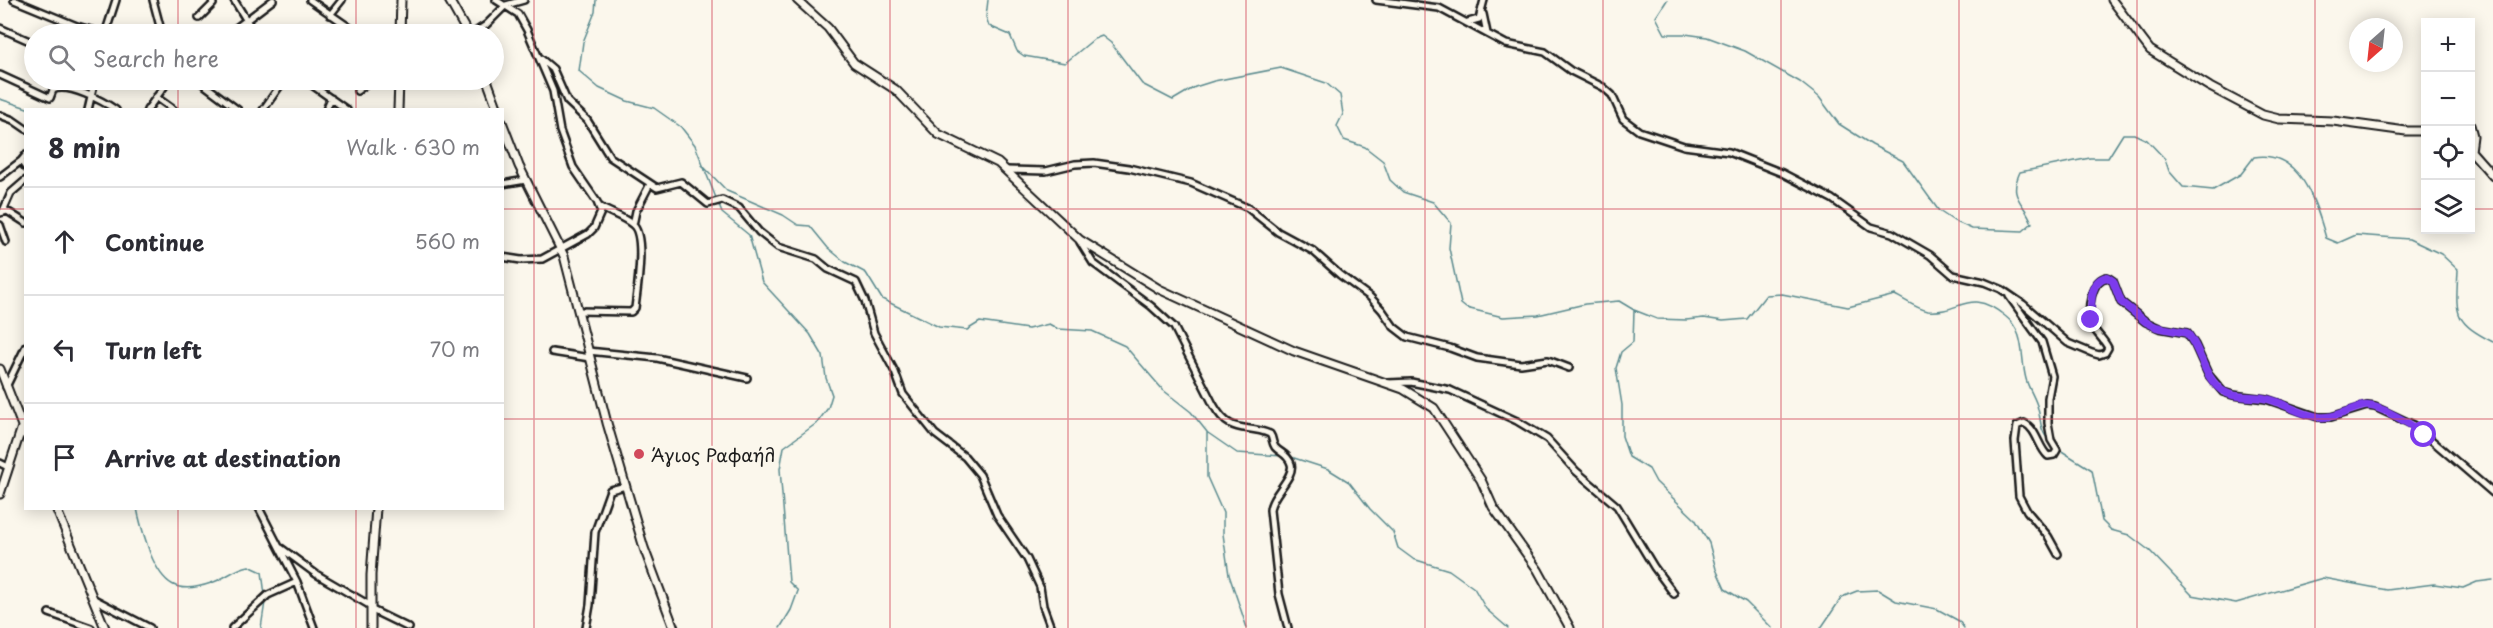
<!DOCTYPE html>
<html lang="en">
<head>
<meta charset="utf-8">
<style>
	:root { --surface:#fff; --page:#f7f7f7; --text:#2b2b33; --muted:#7c7c81; --line:#e1e1e2 }
	body { margin:0; font-family:"Playpen Sans",sans-serif; background:var(--page); color:var(--text) }
	.controls { position:absolute; right:18px; top:18px; display:grid; overflow:hidden; border-radius:0px; box-shadow:0 3px 15px #0003 }
	.controls button { width:54px; height:54px; display:grid; place-items:center; padding:0; border:0; border-bottom:2px solid var(--line); background:var(--surface); color:var(--text); font:30px sans-serif }
	.compass { position:absolute; left:2349px; top:18px; width:54px; height:54px; border-radius:50%; background:var(--surface); box-shadow:0 3px 15px #0003; rotate:207deg }
	.stop { position:absolute; width:18px; height:18px; margin:-14px; border:4px solid #7c3aed; border-radius:50%; background:#fff }
	.stop.end { background:#7c3aed; border-color:#fff; box-shadow:0 2px 6px #0008 }
	.list { margin:0; padding:0; list-style:none }
	h2 { display:flex; justify-content:space-between; align-items:center; height:78px; margin:0; padding:0 24px; font-size:26px }
	h2 small { font-size:20px; font-weight:400; color:var(--muted) }
	.list li { display:grid; grid-template-columns:39px 1fr auto; gap:18px; align-items:center; box-sizing:border-box; height:108px; padding:0 24px; border-top:2px solid var(--line) }
	.list b { display:block; font-size:22px; white-space:nowrap }
	.list em { font-size:20px; font-style:normal; color:var(--muted) }
	.icon { flex:none; width:33px; height:33px; fill:none; stroke:currentColor; stroke-width:2; stroke-linecap:round; stroke-linejoin:round }
	.map { position:relative; flex:none; width:2493px; height:628px; overflow:hidden }
	.search { position:absolute; background:var(--surface); box-shadow:0 3px 15px #0003; left:24px; top:24px; width:480px; height:66px; display:flex; align-items:center; gap:15px; box-sizing:border-box; padding:0 21px; border-radius:33px; color:var(--muted); font-size:22px }
	.panel { position:absolute; background:var(--surface); box-shadow:0 3px 15px #0003; left:24px; top:108px; width:480px; height:402px; border-radius:0px }
	.map>svg:first-child { display:block }
</style>
</head>
<body>
<div class="map">
<svg width="2493" height="628" viewBox="0 0 2493 628">
	<rect width="100%" height="100%" fill="#fbf7ec"/>
	<filter id="ink" filterUnits="userSpaceOnUse"><feTurbulence type="fractalNoise" baseFrequency=".0167" numOctaves="2"/><feDisplacementMap in="SourceGraphic" scale="12" xChannelSelector="R" yChannelSelector="G"/><feConvolveMatrix kernelMatrix="1 2 1 2 8 2 1 2 1" color-interpolation-filters="sRGB"/></filter>
	<g filter="url(#ink)">
		<g fill="none" stroke-linecap="round" stroke-linejoin="round">
			<path stroke="#5a8a8e" stroke-width="1.5" d="M 596,0 L 595,12 L 583,42 L 579,71 L 599,88 L 627,101 L 654,108 L 681,127 L 695,145 L 716,198
				M 988,0 L 986,17 L 989,26 L 1010,35 L 1017,51 L 1024,56 L 1065,63 L 1094,39 L 1102,36 L 1111,43 L 1142,84 L 1173,100 L 1195,87 L 1214,81 L 1281,68 L 1326,83 L 1340,95 L 1343,114 L 1337,126 L 1344,140 L 1365,147 L 1383,161 L 1390,180 L 1403,192 L 1433,202 L 1451,223 L 1449,248 L 1461,304 L 1466,308 L 1503,317 L 1538,315 L 1585,304 L 1619,301 L 1634,310 L 1657,319 L 1686,320 L 1704,318 L 1723,321 L 1747,319 L 1766,295 L 1782,294 L 1848,307 L 1895,295 C 1905,300 1917,309 1928,311 C 1961,314 1969,286 2005,316 C 2026,332 2020,357 2026,379 C 2029,390 2036,399 2038,409 C 2041,420 2040,431 2048,439
				M 1667,0 L 1656,17 L 1665,34 L 1685,34 L 1707,37 L 1745,51 L 1800,82 L 1819,97 L 1839,124 L 1872,145 L 1903,161 L 1939,211 L 1954,221 L 1972,229 L 2023,231 L 2032,223 C 2023,200 2008,198 2020,172 L 2090,158 L 2108,158 L 2123,134 L 2134,134 L 2147,140 L 2165,159 L 2169,171 L 2183,187 L 2213,190 L 2241,174 L 2254,157 C 2300,149 2316,203 2326,238 L 2338,243 L 2356,235 L 2409,239 L 2441,254 L 2458,270 C 2456,314 2452,321 2493,342
				M 0,99 L 33,110
				M 702,165 L 727,191 L 783,215 L 798,225 L 810,226 L 828,248 L 845,262 L 866,273 L 882,299 L 939,327 L 967,330 L 980,322 L 1028,329 L 1049,324 L 1058,329 L 1092,331 L 1125,346 L 1163,390 L 1191,412 L 1207,432 L 1207,477 L 1223,513 L 1223,534 L 1229,575 L 1247,628
				M 718,203 L 722,213 L 749,235 L 762,282 L 810,334 L 823,356 L 826,378 L 832,395 L 828,408 L 817,423 L 784,447 L 780,469 L 789,582 L 798,591 L 791,610 L 780,628
				M 1634,310 L 1633,342 L 1621,352 L 1616,368 L 1622,405 L 1622,436 L 1629,457 L 1649,469 L 1656,482 L 1695,519 L 1709,543 L 1716,569 L 1725,589 L 1746,602 L 1772,628
				M 1208,433 L 1237,453 L 1283,456
				M 2060,450 L 2092,470 L 2102,521 L 2111,530 L 2129,535 L 2150,551 L 2192,595 L 2236,603 L 2323,578 L 2387,590 L 2434,584 L 2463,588 L 2477,582 L 2493,580
				M 1291,457 L 1328,469 L 1349,482 L 1370,509 L 1393,532 L 1398,548 L 1413,559 L 1449,570 L 1474,588 L 1486,609 L 1508,628
				M 137,508 C 140,525 145,538 150,553 C 163,585 177,595 211,583 C 225,579 235,568 249,566 L 262,572 L 265,595
				M 261,628 L 265,602
				M 1821,628 L 1842,597 L 1857,591 L 1878,590 L 1896,601 L 1937,609 L 1959,621 L 1964,628"/>
			<defs>
				<path id="street" d="M 14,0 L 77,26 L 105,34
					M 153,0 L 162,34
					M 234,0 L 255,34
					M 310,0 L 359,34
					M 496,0 L 518,14 L 527,30 L 553,91 L 560,131 L 573,167 L 597,202 L 601,212 L 594,228 L 588,234 L 542,259 L 521,260 L 502,257
					M 1376,0 L 1439,8 L 1506,44 L 1545,52 L 1571,71 L 1603,87 L 1612,95 L 1623,119 L 1639,131 L 1684,146 L 1729,152 L 1782,173 L 1832,199 L 1871,227 L 1892,233 L 1930,255 L 1953,275 L 1984,282 L 2001,289 L 2023,304 L 2068,343 L 2092,353 L 2099,355 L 2105,353 L 2108,348 C 2104,339 2094,332 2091,323 C 2087,309 2091,280 2107,277 L 2113,281 L 2121,302 L 2146,322 L 2159,328 L 2187,333 L 2195,345 L 2208,374 L 2223,392 L 2233,395 L 2266,399 L 2318,417 L 2331,417 L 2367,406 L 2375,407 L 2414,425 L 2493,493
					M 1483,14 L 1487,33
					M 330,15 L 342,0
					M 199,18 L 213,4 L 212,0
					M 1468,22 L 1479,19 L 1484,0
					M 0,28 L 34,43
					M 105,34 L 116,0
					M 228,34 L 273,0
					M 472,34 L 486,25 L 506,5 L 524,0
					M 540,58 L 553,69 L 567,101 L 587,120 L 610,157 L 657,188 L 681,182 L 708,204 L 722,200 L 739,208 L 759,232 L 778,247 L 816,259 L 828,269 L 856,282 L 865,301 L 874,333 L 895,372 L 903,394 L 935,434 L 965,457 L 980,475 L 997,515 L 1027,559 L 1040,587 L 1043,606 L 1051,628
					M 0,75 L 50,98 L 53,90 C 67,82 103,101 116,110
					M 198,80 L 238,110
					M 305,80 L 347,110
					M 357,91 L 369,82
					M 156,97 L 174,110
					M 88,110 L 95,80
					M 147,110 L 169,80
					M 263,110 L 284,80
					M 326,110 L 331,98
					M 0,115 L 13,120 L 26,129
					M 26,155 L 21,161 L 26,168
					M 1006,170 L 1046,171 L 1075,164 L 1094,163 L 1129,168 L 1191,183 L 1248,208 L 1278,232 L 1313,251 L 1340,275 L 1370,297 L 1382,310 L 1394,327 L 1407,337 L 1450,348 L 1477,358 L 1521,364 L 1548,360 L 1569,368
					M 0,177 L 21,161
					M 502,184 L 526,180
					M 3,211 L 11,193 L 26,180
					M 0,213 L 7,211 L 26,223
					M 0,225 L 6,242
					M 633,225 L 636,211 L 650,184
					M 1080,242 L 1093,263 L 1151,306 L 1174,327 L 1213,404 C 1231,437 1245,423 1270,434 C 1273,438 1272,443 1275,447 C 1280,453 1288,454 1291,464 C 1295,477 1271,495 1270,510 L 1279,594 L 1288,628
					M 2009,296 L 2042,342 L 2052,376 L 2048,398 L 2048,423 L 2051,440 L 2057,450 L 2054,455 L 2048,456 C 2038,447 2037,429 2024,423 L 2017,426 L 2015,441 L 2019,496 L 2027,511 L 2048,536 L 2058,554
					M 579,311 L 631,312 L 635,308 C 637,291 646,236 633,225 C 624,217 610,213 600,207
					M 588,351 L 657,358 L 747,378
					M 552,352 L 590,358
					M 1388,383 L 1411,382 L 1450,390 L 1517,421 L 1547,439 L 1576,471 L 1617,506 L 1654,567 L 1674,594
					M 6,387 L 26,346
					M 0,463 L 8,467
					M 259,508 L 297,582 L 314,628
					M 281,548 L 316,574 L 371,606
					M 94,599 L 150,628
					M 372,610 L 409,628
					M 49,613 L 91,628
					M 232,628 L 268,595 L 297,582
					M 586,628 L 590,605 L 595,532 L 610,490 L 626,486"/>
				<path id="secondary" d="M 449,0 L 468,34
					M 797,0 L 828,28 L 854,63 L 896,90 L 938,134 L 998,163 L 1080,240 L 1159,289 L 1294,351 L 1403,389 L 1434,408 L 1481,480 L 1493,507 L 1538,570 L 1570,628
					M 2112,0 L 2150,50 L 2210,87 L 2263,115 L 2279,119 L 2333,121 L 2406,131 L 2426,131
					M 400,34 L 401,0
					M 487,80 L 498,110
					M 398,110 L 399,80
					M 502,122 L 519,166 L 564,256 L 607,423 L 644,548 L 674,628
					M 2470,125 L 2473,136 L 2471,151 L 2493,176
					M 0,369 L 26,436
					M 0,494 L 22,427
					M 56,508 L 105,628
					M 371,628 L 371,575 L 376,508"/>
			</defs>
			<use href="#street" stroke="#1c1c1c" stroke-width="10"/>
			<use href="#secondary" stroke="#1c1c1c" stroke-width="11"/>
			<use href="#street" stroke="#fbf7ec" stroke-width="5"/>
			<use href="#secondary" stroke="#fbf7ec" stroke-width="7"/>
		</g>
	</g>
	<g fill="none" stroke-linecap="round" stroke-linejoin="round" filter="url(#ink)">
		<path stroke="#7c3aed" stroke-width="8" d="M 2091,320 C 2091,305 2089,280 2107,277 L 2113,281 L 2121,302 L 2146,322 L 2156,327 L 2187,333 C 2201,349 2202,373 2219,388 C 2230,399 2249,396 2263,398 C 2282,401 2299,415 2319,417 C 2335,419 2349,409 2364,406 C 2378,403 2414,426 2424,435"/>
	</g>
	<path fill="none" stroke="#d1495b" stroke-width="1.5" stroke-opacity="0.55" d="M 178,0 L 178,34M 356,0 L 356,34M 534,0 L 534,628M 712,0 L 712,628M 890,0 L 890,628M 1068,0 L 1068,628M 1246,0 L 1246,628M 1425,0 L 1425,628M 1603,0 L 1603,628M 1781,0 L 1781,628M 1959,0 L 1959,628M 2137,0 L 2137,628M 2315,0 L 2315,628M 178,80 L 178,110M 356,80 L 356,110M 0,209 L 26,209M 502,209 L 2426,209M 2470,209 L 2493,209M 0,419 L 26,419M 502,419 L 2493,419M 178,508 L 178,628M 356,508 L 356,628"/>
	<circle fill="#d1495b" stroke="#fbf7ec" stroke-width="2" cx="639" cy="454" r="6"/>
	<g text-anchor="middle" dominant-baseline="central" stroke-width="5" stroke-linejoin="round" paint-order="stroke">
		<g font-size="18" fill="#1c1c1c" stroke="#fbf7ec" text-anchor="start">
			<text x="651" y="454">Άγιος Ραφαήλ</text>
		</g>
	</g>
</svg>
<div class="controls">
<button>+</button>
<button>−</button>
<button><svg class="icon" aria-label="locate" viewBox="0 0 24 24"><circle cx="12" cy="12" r="6"/><path d="M12 2v4M12 18v4M2 12h4M18 12h4"/></svg></button>
<button><svg class="icon" aria-label="layers" viewBox="0 0 24 24"><path d="M12 4l9 5-9 5-9-5zM3 14l9 5 9-5"/></svg></button>
</div>
<svg class="compass" viewBox="-18 -18 36 36"><path d="M0-13l5 13h-10z" fill="#e53935"/><path d="M0 13l5-13h-10z" fill="#7c7c81"/></svg>
<div class="stop" style="left:2424px;top:435px"></div>
<div class="stop end" style="left:2091px;top:320px"></div>
<div class="search"><svg class="icon" aria-label="search" viewBox="0 0 24 24"><circle cx="10" cy="10" r="6"/><path d="M15 15l6 6"/></svg>Search here</div>
<section class="panel">
<h2>8 min<small>Walk · 630 m</small></h2>
<ul class="list">
<li><svg class="icon" aria-label="ahead" viewBox="0 0 24 24"><path d="M12 20V5M6 11l6-6 6 6"/></svg><div><b>Continue</b></div><em>560 m</em></li>
<li><svg class="icon" aria-label="left" viewBox="0 0 24 24"><path d="M17 20v-9H6M10 6l-5 5 5 5"/></svg><div><b>Turn left</b></div><em>70 m</em></li>
<li><svg class="icon" aria-label="arrive" viewBox="0 0 24 24"><path d="M6 21V4h12l-3 4 3 4H6"/></svg><div><b>Arrive at destination</b></div></li>
</ul>
</section>
</div>
</body>
</html>
